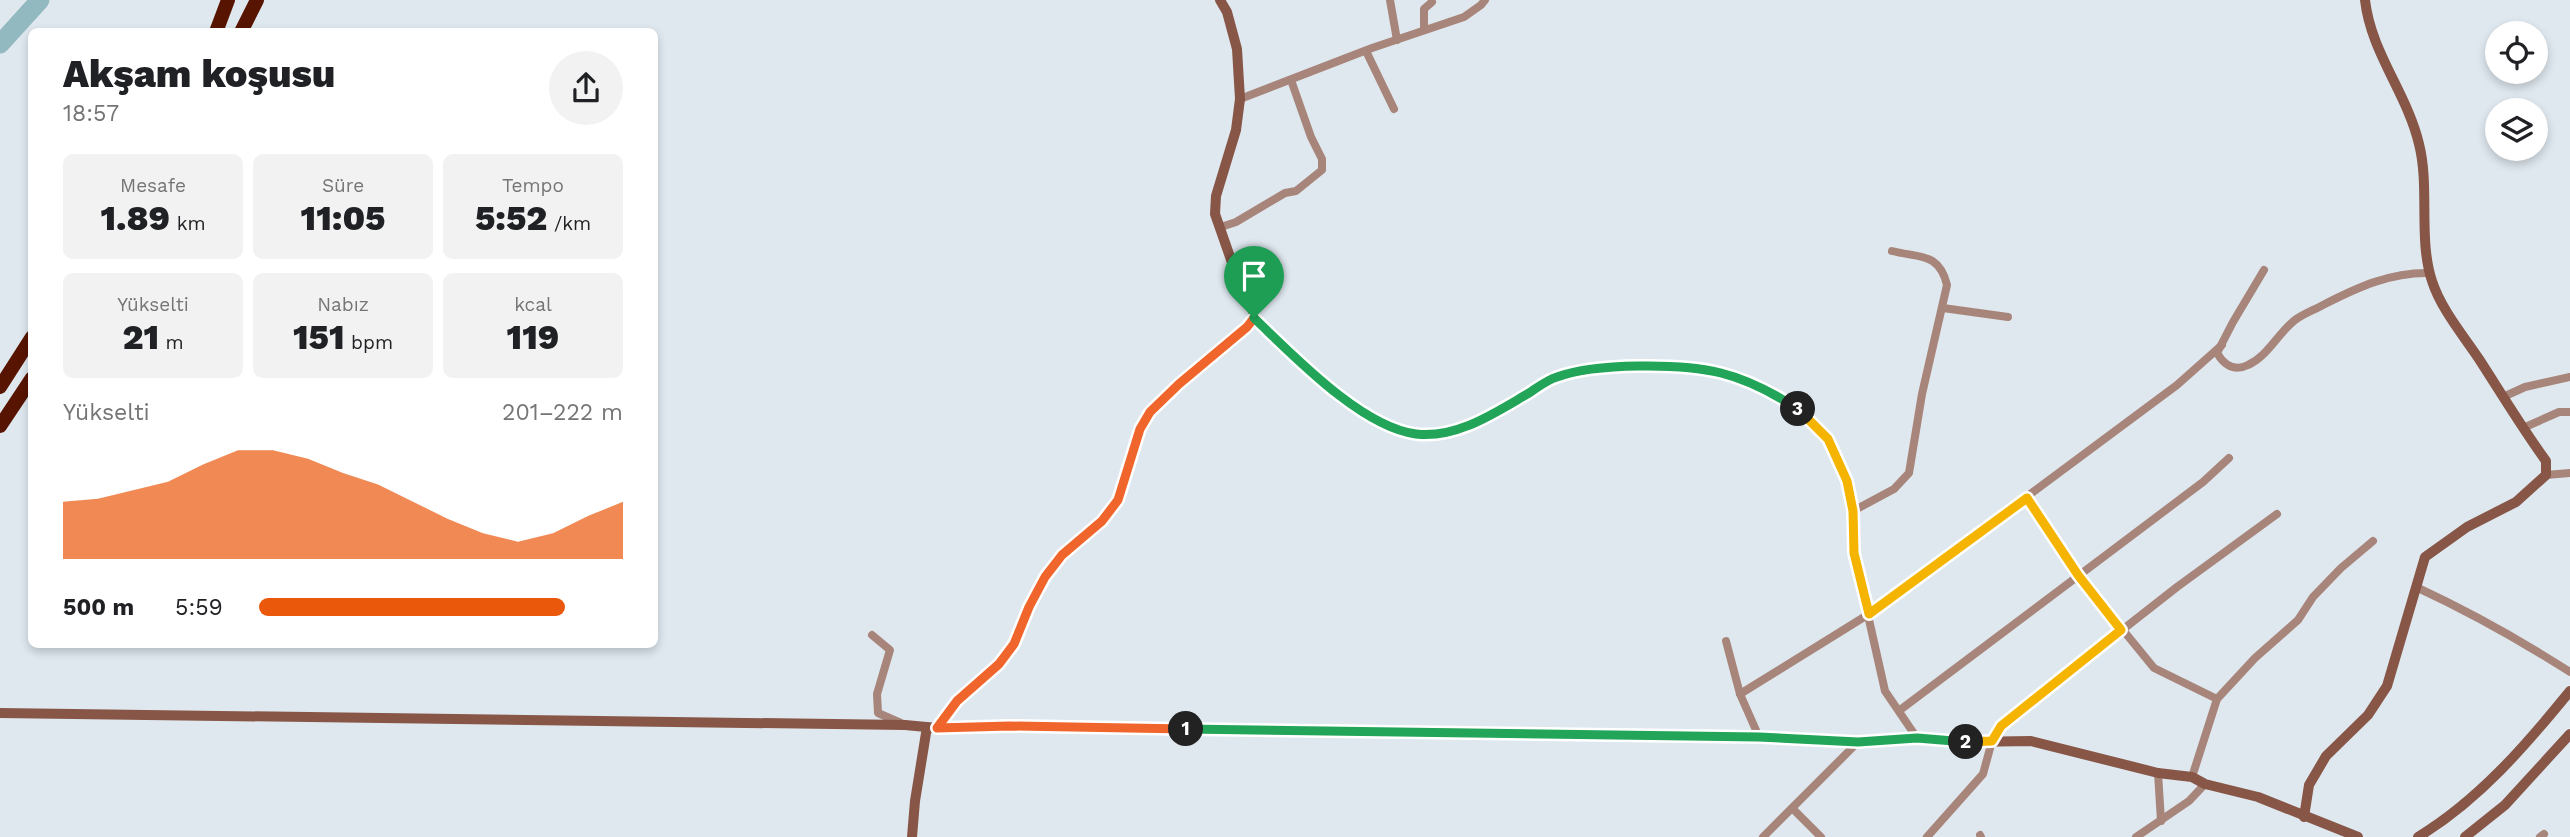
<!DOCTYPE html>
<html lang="tr">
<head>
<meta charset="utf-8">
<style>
  :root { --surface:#fff; --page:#f2f2f2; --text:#202124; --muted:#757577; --accent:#ea580c }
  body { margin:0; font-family:"Work Sans",sans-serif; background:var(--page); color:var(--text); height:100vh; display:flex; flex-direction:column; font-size:26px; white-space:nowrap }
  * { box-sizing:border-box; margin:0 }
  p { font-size:23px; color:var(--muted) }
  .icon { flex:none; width:38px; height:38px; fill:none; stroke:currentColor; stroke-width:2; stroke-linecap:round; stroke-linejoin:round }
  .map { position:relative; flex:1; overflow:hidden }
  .panel { position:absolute; left:28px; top:28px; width:630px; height:620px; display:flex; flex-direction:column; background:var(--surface); border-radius:10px; box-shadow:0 4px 10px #0003 }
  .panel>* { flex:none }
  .fabs { position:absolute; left:2485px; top:21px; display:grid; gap:14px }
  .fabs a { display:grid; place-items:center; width:63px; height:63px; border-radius:50%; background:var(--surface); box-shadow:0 4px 10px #0003; font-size:35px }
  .pin { position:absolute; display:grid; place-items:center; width:60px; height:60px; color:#fff; margin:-72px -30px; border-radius:50% 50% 50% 0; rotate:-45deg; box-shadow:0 0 7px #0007 }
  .pin .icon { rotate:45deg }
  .km { position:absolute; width:35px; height:35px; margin:-18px; border-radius:50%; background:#222; color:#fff; font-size:19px; line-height:35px; text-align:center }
  .round { display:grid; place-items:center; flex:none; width:74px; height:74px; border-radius:37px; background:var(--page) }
  .headline { display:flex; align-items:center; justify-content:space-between; height:119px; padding:0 35px }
  h1 { font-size:38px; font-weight:800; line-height:52px }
  .figures { display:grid; grid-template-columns:repeat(3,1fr); gap:10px; height:119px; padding:7px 35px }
  .figures div { display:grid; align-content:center; border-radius:10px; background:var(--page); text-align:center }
  .figures b { font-size:35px; font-weight:800 }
  .figures small { font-size:19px; font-weight:400 }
  .figures p { font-size:19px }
  .chart { height:196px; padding:14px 35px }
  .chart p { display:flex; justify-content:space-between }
  .chart svg { width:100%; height:126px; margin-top:7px; fill:var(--accent); opacity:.7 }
  ul { padding:0 35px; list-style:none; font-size:23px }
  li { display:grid; grid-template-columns:112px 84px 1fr; align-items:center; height:52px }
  li i { height:18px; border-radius:9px; background:var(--accent) }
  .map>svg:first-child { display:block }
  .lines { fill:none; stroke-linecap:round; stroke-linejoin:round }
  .river { stroke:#92b9c0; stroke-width:19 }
  .street { stroke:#a8857a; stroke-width:8 }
  .secondary { stroke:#875647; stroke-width:10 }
  .highway { stroke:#571400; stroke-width:14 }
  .split-1-casing { stroke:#fff; stroke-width:14 }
  .split-2-casing { stroke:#fff; stroke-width:14 }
  .split-3-casing { stroke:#fff; stroke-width:14 }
  .split-4-casing { stroke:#fff; stroke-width:14 }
  .split-1 { stroke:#f0652b; stroke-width:9 }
  .split-2 { stroke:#22a559; stroke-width:9 }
  .split-3 { stroke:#f5b400; stroke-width:9 }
  .split-4 { stroke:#22a559; stroke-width:9 }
</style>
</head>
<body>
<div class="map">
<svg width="2570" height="837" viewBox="0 0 2570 837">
  <rect width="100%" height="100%" fill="#dfe8ef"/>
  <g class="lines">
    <path class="river" d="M0,44l40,-44"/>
    <g class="street">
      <path d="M1390,0l7,40"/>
      <path d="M1424,29v-20l8,-7"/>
      <path d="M1366,51l28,58"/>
      <path d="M1240,99l132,-51 92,-31 17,-12 4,-5"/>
      <path d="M1221,227l15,-5 49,-29 11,-2 26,-21v-11l-11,-22 -20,-57"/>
      <path d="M2264,270l-31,52 -16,31c7,12 17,19 31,12 20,-9 30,-32 47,-45 8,-6 19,-10 28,-15 35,-18 68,-33 107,-32"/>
      <path d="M1943,308l65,9"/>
      <path d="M1253,318l91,82 32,19 38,15 25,1 33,-11 84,-47 40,-8 69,-2 56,6 52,19 30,20 25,27 19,42 6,30 1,42 31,138 32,47"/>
      <path d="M2503,397l22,-10 45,-10"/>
      <path d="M2523,428l36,-16h11"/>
      <path d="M2546,475l24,-2"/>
      <path d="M2027,498l51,77 76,93 63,31"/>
      <path d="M1853,511l41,-22 15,-16 13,-79 25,-109c-8,-33 -28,-27 -55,-34"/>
      <path d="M2416,587c54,25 104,53 154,85"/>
      <path d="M872,635l18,15 -13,44 1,19 23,10"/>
      <path d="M1726,641l14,53 19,43"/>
      <path d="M1740,694l129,-80 308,-229 45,-40"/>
      <path d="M1900,710l303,-228 26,-24"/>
      <path d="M2158,773l3,48"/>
      <path d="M2192,777l25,-78 38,-41 43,-38 15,-23 28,-29 32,-27"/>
      <path d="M1792,808l29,29"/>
      <path d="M1980,835l1,2"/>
      <path d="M1763,837l95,-95"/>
      <path d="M1927,837l56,-63 9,-33 9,-16 176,-138 100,-73"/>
      <path d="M2136,837l53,-36 16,-17"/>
      <path d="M2540,837l4,-3"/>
    </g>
    <g class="secondary">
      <path d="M0,713l905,12 32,3 73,-2 749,11 99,5 59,-4 50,4 64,-1 127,32 34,4 13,7 53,13 100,40"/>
      <path d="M937,728l20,-27 42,-37 15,-20 15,-38 16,-29 17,-22 40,-34 16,-21 22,-71 10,-17 29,-27 68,-58 6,-9v-11l-17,-33 -21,-60 1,-18 20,-66 4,-31 -3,-50 -10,-37 -7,-12"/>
      <path d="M2304,817l5,-32 17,-29 42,-41 19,-29 38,-129 42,-30 49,-25 30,-27v-14c-24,-33 -45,-68 -67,-102 -16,-24 -38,-50 -47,-78 -14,-42 -2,-94 -13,-137 -12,-51 -48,-91 -54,-144"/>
      <path d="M912,837l3,-36 12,-74"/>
      <path d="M2418,837c61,-37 108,-92 152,-146"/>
      <path d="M2465,837l40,-32 65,-71"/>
    </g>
    <g class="highway">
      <path d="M216,32l12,-32"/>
      <path d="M241,32l16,-32"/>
      <path d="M0,387l32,-50"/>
      <path d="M0,426l32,-48"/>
    </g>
  </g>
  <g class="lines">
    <defs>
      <path id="split-1" d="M1186,729l-176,-3 -73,2 20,-27 42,-37 15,-20 15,-37 16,-30 17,-22 40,-34 16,-21 22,-71 10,-17 29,-28 68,-57 7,-9"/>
      <path id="split-2" d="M1186,729l573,8 99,5 59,-4 49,4"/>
      <path id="split-3" d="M1798,409l30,30 19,42 6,30 1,42 15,61 158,-116 51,77 43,55 -120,96 -9,15 -26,1"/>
      <path id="split-4" d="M1254,318c39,37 107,109 162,116 41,5 80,-22 113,-41 9,-6 18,-13 28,-16 38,-14 125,-14 164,-4 28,7 54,21 77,36"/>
    </defs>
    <use href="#split-1" class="split-1-casing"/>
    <use href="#split-2" class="split-2-casing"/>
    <use href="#split-3" class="split-3-casing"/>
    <use href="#split-4" class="split-4-casing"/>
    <use href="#split-1" class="split-1"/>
    <use href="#split-2" class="split-2"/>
    <use href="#split-3" class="split-3"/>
    <use href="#split-4" class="split-4"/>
  </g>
</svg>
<div class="fabs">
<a><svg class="icon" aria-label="locate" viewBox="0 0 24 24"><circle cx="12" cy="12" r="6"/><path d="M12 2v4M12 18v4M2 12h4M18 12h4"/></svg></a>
<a><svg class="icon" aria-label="layers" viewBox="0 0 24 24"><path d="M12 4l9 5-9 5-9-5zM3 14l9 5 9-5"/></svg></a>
</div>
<div class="pin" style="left:1254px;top:318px;background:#1e9e55"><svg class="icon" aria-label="arrive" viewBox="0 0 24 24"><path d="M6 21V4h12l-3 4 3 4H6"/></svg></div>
<b class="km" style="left:1186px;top:729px">1</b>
<b class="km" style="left:1966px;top:742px">2</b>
<b class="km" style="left:1798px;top:409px">3</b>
<section class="panel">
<div class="headline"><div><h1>Akşam koşusu</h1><p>18:57</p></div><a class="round"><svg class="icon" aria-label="share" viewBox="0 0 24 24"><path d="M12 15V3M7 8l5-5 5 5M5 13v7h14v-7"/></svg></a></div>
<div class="figures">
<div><p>Mesafe</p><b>1.89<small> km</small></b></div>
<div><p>Süre</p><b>11:05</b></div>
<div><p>Tempo</p><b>5:52<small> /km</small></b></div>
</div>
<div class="figures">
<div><p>Yükselti</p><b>21<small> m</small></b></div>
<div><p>Nabız</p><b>151<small> bpm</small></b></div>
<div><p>kcal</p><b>119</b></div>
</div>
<div class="chart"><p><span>Yükselti</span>201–222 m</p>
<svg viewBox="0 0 160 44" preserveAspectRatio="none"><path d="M0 44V24L10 23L20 20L30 17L40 11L50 6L60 6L70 9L80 14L90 18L100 24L110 30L120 35L130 38L140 35L150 29L160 24V44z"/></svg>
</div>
<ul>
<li><b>500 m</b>5:59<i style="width:84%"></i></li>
</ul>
</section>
</div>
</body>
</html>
